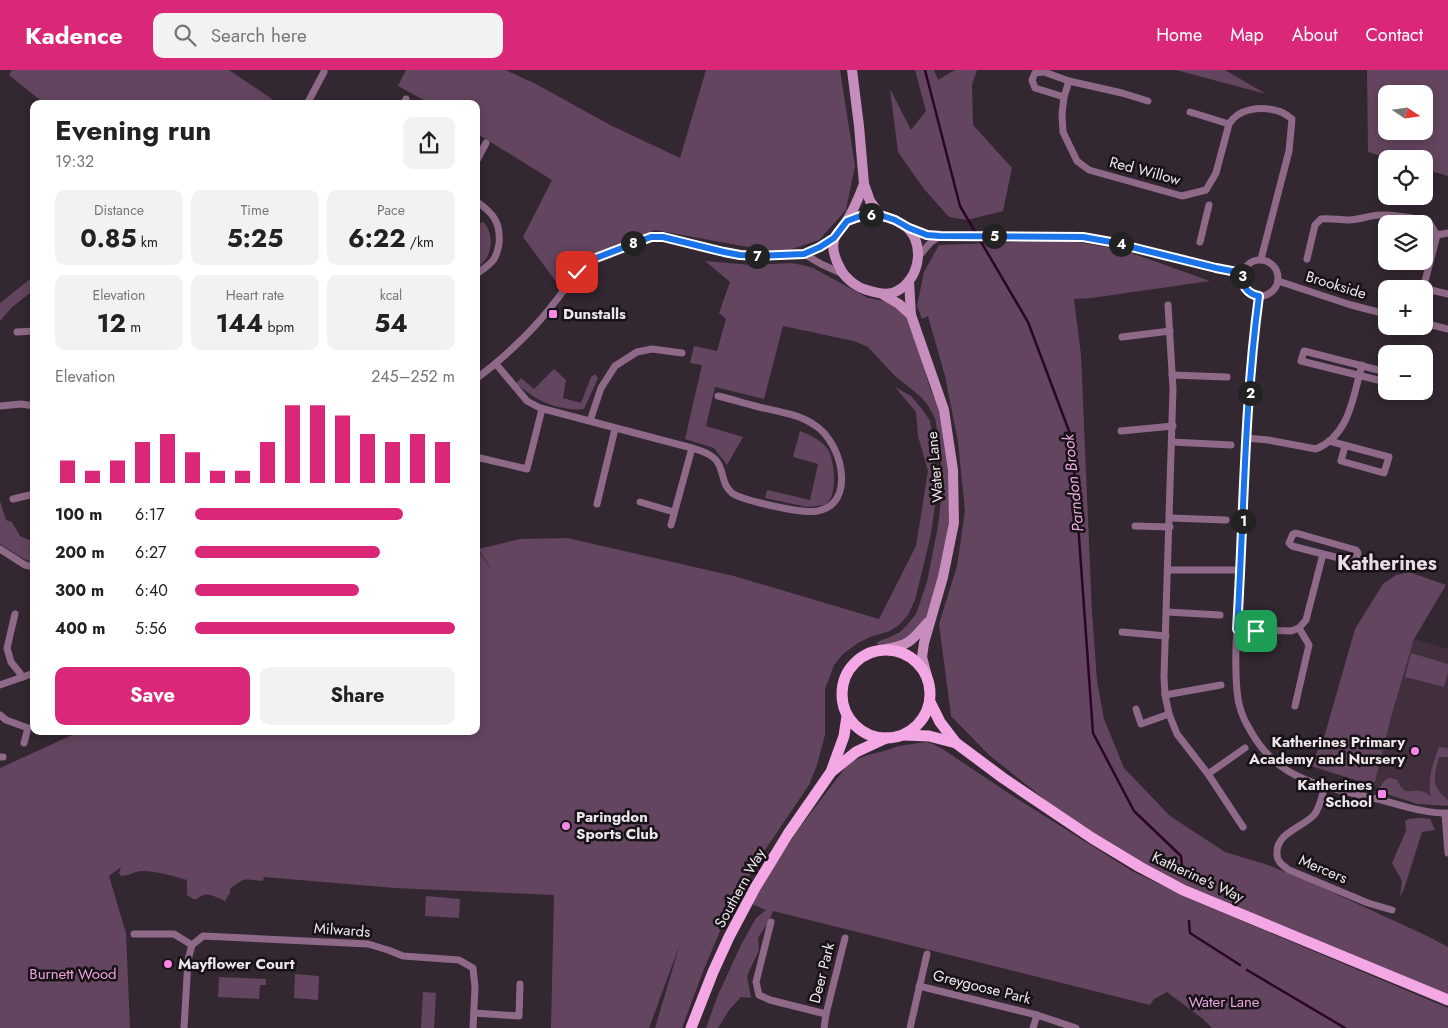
<!DOCTYPE html>
<html lang="en">
<head>
<meta charset="utf-8">
<style>
  :root { --surface:#fff; --page:#f2f2f2; --text:#222; --muted:#767676; --accent:#db2777 }
  body { margin:0; font-family:Jost,sans-serif; background:var(--page); color:var(--text); height:100vh; display:flex; flex-direction:column; font-size:19px; white-space:nowrap }
  * { box-sizing:border-box; margin:0 }
  p { font-size:16px; color:var(--muted) }
  .icon { flex:none; width:28px; height:28px; fill:none; stroke:currentColor; stroke-width:2; stroke-linecap:round; stroke-linejoin:round }
  .map { position:relative; flex:1; overflow:hidden }
  .side { position:absolute; left:30px; top:30px; width:450px; height:635px; display:flex; flex-direction:column; background:var(--surface); border-radius:10px; box-shadow:0 2px 12px #0003 }
  .side>* { flex:none }
  .needle { width:32px; rotate:103deg }
  .buttons { position:absolute; left:1378px; top:15px; display:grid; gap:10px }
  .buttons a { display:grid; place-items:center; width:55px; height:55px; border-radius:10px; background:var(--surface); box-shadow:0 2px 12px #0003; font-size:25px }
  .pin { position:absolute; display:grid; place-items:center; width:42px; height:42px; color:#fff; margin:-21px; border-radius:10px; box-shadow:0 2px 8px #0006 }
  .km { position:absolute; width:25px; height:25px; margin:-12px; border-radius:50%; background:#222; color:#fff; font-size:14px; line-height:25px; text-align:center }
  .round { display:grid; place-items:center; flex:none; width:52px; height:52px; border-radius:10px; background:var(--page) }
  .summary { display:flex; align-items:center; justify-content:space-between; height:85px; padding:0 25px }
  h1 { font-size:28px; font-weight:700; line-height:38px }
  .stats { display:grid; grid-template-columns:repeat(3,1fr); gap:8px; height:85px; padding:5px 25px }
  .stats div { display:grid; align-content:center; border-radius:10px; background:var(--page); text-align:center }
  .stats b { font-size:25px; font-weight:700 }
  .stats small { font-size:14px; font-weight:400 }
  .stats p { font-size:14px }
  .chart { height:140px; padding:10px 25px }
  .chart p { display:flex; justify-content:space-between }
  .chart svg { width:100%; height:90px; margin-top:5px; stroke:var(--accent); stroke-width:6 }
  .primary-button { display:flex; gap:10px; margin-top:auto; padding:10px 25px }
  .primary-button a { flex:1; height:58px; border-radius:10px; background:var(--accent); color:#fff; font-size:20px; font-weight:700; line-height:58px; text-align:center }
  .primary-button a+a { background:var(--page); color:var(--text) }
  ul { padding:0 25px; list-style:none; font-size:16px }
  li { display:grid; grid-template-columns:80px 60px 1fr; align-items:center; height:38px }
  li i { height:12px; border-radius:6px; background:var(--accent) }
  header { display:flex; align-items:center; gap:30px; box-sizing:border-box; height:70px; padding:0 25px; background:var(--accent); color:#fff }
  header strong { font-size:24px }
  nav { display:flex; gap:28px; margin-inline-start:auto; font-size:18px }
  .search { width:350px; height:45px; background:var(--page); display:flex; align-items:center; gap:12px; box-sizing:border-box; padding:0 18px; border-radius:10px; color:var(--muted); font-size:19px }
  .map>svg:first-child { display:block }
  .built { fill:#412f3e }
  .green { fill:#64455f; fill-rule:evenodd }
  .lines { fill:none; stroke-linecap:round; stroke-linejoin:round }
  .stream { stroke:#2b0426; stroke-width:2.5 }
  .minor { stroke:#8f6a88; stroke-width:7 }
  .secondary { stroke:#c78dbc; stroke-width:10 }
  .primary { stroke:#f3a7e5; stroke-width:11 }
  .route-casing { stroke:#fff; stroke-width:10 }
  .route { stroke:#1a73e8; stroke-width:6 }
  .poi-dot { fill:#f987e8; stroke:#171216; stroke-width:2 }
  .labels { text-anchor:middle; dominant-baseline:central; stroke-width:5; stroke-linejoin:round; paint-order:stroke }
  .street-label { font-size:15px; fill:#eee6ec; stroke:#171216 }
  .poi-label { font-size:15px; font-weight:bold; fill:#eee6ec; stroke:#171216; text-anchor:start }
  .park-label { font-size:15px; fill:#eaa4dd; stroke:#171216 }
  .water-label { font-size:16px; font-style:italic; fill:#eda7e0; stroke:#171216 }
  .district-label { font-size:20px; font-weight:bold; fill:#ebdae7; stroke:#171216 }
</style>
</head>
<body>
<header>
<strong>Kadence</strong>
<div class="search"><svg class="icon" aria-label="search" viewBox="0 0 24 24"><circle cx="10" cy="10" r="6"/><path d="M15 15l6 6"/></svg>Search here</div>
<nav><a>Home</a><a>Map</a><a>About</a><a>Contact</a></nav>
</header>
<div class="map">
<svg width="1448" height="958" viewBox="0 0 1448 958">
  <rect width="100%" height="100%" fill="#332731"/>
  <path class="built" d="M1414,569l34,10v152l-52,-4 -22,-11 17,-69z"/>
  <g class="green">
    <path d="M12,0h217l43,29 -4,5h-223l-36,-29z"/>
    <path d="M406,0h99l31,14 74,41 70,33 26,-88h134l15,96 -9,44 -27,30 -39,13 -125,-23 -68,28 -9,6 -18,23 -37,-50 29,-57 -76,-47v-29h-45l-33,-18z"/>
    <path d="M915,0h19l4,10 17,-10h22l-5,15 1,40 39,43 -9,43 -36,9 -18,-3 -25,-28 -26,-37 -8,-63 21,41 15,-19z"/>
    <path d="M1176,0h49l41,24z"/>
    <path d="M1367,0h81v106l-24,-7v-10h-34l-22,-7zM1386,24h38v37h-38z"/>
    <path d="M483,152c9,8 10,24 4,35 -2,4 -7,9 -11,12v-43z"/>
    <path d="M1066,170l57,10 87,31 -119,17 -17,1 7,56 11,257 5,69 7,38 20,49 46,48 55,36 43,13 55,23 102,47 23,12v49l-206,-82 -145,-73 -108,-86 -38,-39 -12,-92 18,-58 8,-55 -7,-69 -13,-66 -17,-60 -6,3 -5,-13 7,-34 15,-27z"/>
    <path d="M705,191l46,4 40,-2 11,2 11,3 55,30 16,3 15,8 9,11 17,46c1,17 10,31 15,47 4,13 6,28 8,41 7,46 0,99 -15,143 -4,11 -6,22 -14,31 -11,11 -26,16 -40,20l-2,-6 13,-5 10,-5 7,-7 9,-11 11,-32 11,-56 5,-44 -3,-34 -5,-30 -8,-14 -7,-8 -26,-21 -26,-28 -14,-6 -71,-15 -19,73 -49,-12 -9,39 37,11 -16,28 -13,-17 -29,-9 17,-74 -12,-2 4,-17 23,5 9,-32 -7,-6 11,-31z"/>
    <path d="M34,206v14l-22,17 -12,14v-18z"/>
    <path d="M554,299l12,11 -3,18 18,5 10,-26 4,-3 3,4 -14,31c-15,2 -34,-3 -48,-11 -7,-4 -13,-10 -20,-14l5,-6 13,11z"/>
    <path d="M895,317l16,9 11,13 8,12 4,23 2,54 -5,36 -16,66 -7,15 -9,10 -9,6 -20,6 -12,6 -15,11 -9,11 -9,24v46l-8,30 -8,20 -44,65 -19,31 -23,43 -21,50 -20,54h-27l25,-84 -31,84h-98l3,-133 -159,-7 -131,-11 -1,4c-20,-2 -18,-4 -33,8v4l-5,8c-11,-4 -18,-11 -28,-2h-4l-6,-4v-15c-12,-4 -34,-10 -47,-9 -6,1 -12,5 -19,5l-2,-3 2,-6 -12,9 17,57 4,95h-130v-260l81,-37h395v-183l20,28 -18,-27 42,-10 47,-1 167,38 145,43 37,-73 12,-75 -10,-35 -2,-24z"/>
    <path d="M800,361c10,4 19,8 27,17 7,9 9,37 5,47 -1,4 -4,7 -7,10l-18,2 -42,-9 2,-8 43,10 8,-36 -25,-7z"/>
    <path d="M0,431l6,19 6,2 8,14 14,6v21l-10,-4 -24,-15z"/>
    <path d="M1409,502l37,13 -32,54 -23,78 -17,69 -63,-20 14,-32 30,-105 28,-45 13,-9z"/>
    <path d="M1411,583l37,11v9l-4,14 -39,-10z"/>
    <path d="M926,672l7,2 11,6 69,46 119,75 56,27 260,110v20h-236l-9,-9 -36,-27 -13,7 -4,6 -377,-94 -4,10 -11,17 1,12 -12,26 4,22 -10,-1 -12,13 -11,18h-12l12,-33 22,-48 16,-29 10,-8 -14,-6 24,-41 24,-36 45,-59 10,-8 13,-5 16,-4 15,-5z"/>
    <path d="M1439,677l9,1v9h-9c-5,20 -9,28 9,43v6l-30,-2 -41,-13 9,-12 5,-1 6,2c9,19 14,7 27,12 3,1 5,3 7,5 -4,-18 2,-34 8,-50z"/>
    <path d="M1421,748l9,1 5,11 -13,2 -18,57 -4,8 2,-16 -10,-18 14,-32 -1,-10 3,-2z"/>
    <path d="M426,826l34,3 -1,19 -34,-2z"/>
    <path d="M295,904l24,2 -1,24 -24,-2z"/>
    <path d="M219,907l47,2v6h-6l-1,14 -41,-2z"/>
    <path d="M423,922l13,1 -2,35h-13z"/>
  </g>
  <g class="lines">
    <g class="stream">
      <path d="M925,0l35,136 68,116 44,117 21,294 41,78 47,45 1,10"/>
      <path d="M1189,851l1,12 50,32"/>
      <path d="M1247,900l98,58"/>
    </g>
    <g class="minor">
      <path d="M1064,27l-29,-9 -3,-8 3,-7 9,-1 25,9"/>
      <path d="M1148,31l-26,-8 -53,-12 -5,16 -2,17 1,18 14,29 12,9 93,26 24,-6 10,-17 13,-49c10,-16 32,-18 49,-13 5,1 10,5 14,8l-3,32 -28,108"/>
      <path d="M307,34l17,-32"/>
      <path d="M404,34l2,-5"/>
      <path d="M1190,42l39,12"/>
      <path d="M476,92l10,-19"/>
      <path d="M476,131c17,12 25,21 23,43 -1,5 -2,10 -5,15 -4,6 -12,11 -18,15"/>
      <path d="M909,158l18,7 13,1 143,1 28,5 105,26 26,5"/>
      <path d="M1200,172l9,-37"/>
      <path d="M804,184l17,10 22,10"/>
      <path d="M919,186l12,-14 9,-6"/>
      <path d="M1307,189l8,-34 6,-6c9,-1 18,1 28,1 11,0 21,-5 31,-5 16,-1 32,3 48,6l9,14"/>
      <circle cx="1260" cy="208" r="18"/>
      <path d="M1278,211l73,24 35,9"/>
      <path d="M1423,218l25,6"/>
      <path d="M1423,219l14,-54 11,-2"/>
      <path d="M1259,226c-11,86 -14,173 -18,260 -1,45 -8,90 -4,135 1,13 6,28 13,39 9,16 23,32 38,41 29,17 65,22 97,30 19,5 44,13 63,12"/>
      <path d="M1168,235l5,84 -9,288 1,18 4,19 8,20 31,40 35,53"/>
      <path d="M1424,253l24,6"/>
      <path d="M17,262l17,-1"/>
      <path d="M1122,267l48,-6"/>
      <path d="M496,294l31,37 13,7 152,40 -21,77"/>
      <path d="M1386,302l-82,-21 -3,10 85,21"/>
      <path d="M1172,305l55,2"/>
      <path d="M476,309c25,-19 46,-38 66,-61 7,-9 15,-18 22,-28 9,-12 16,-26 32,-33l55,-20h12l61,15 35,4 45,-2 30,-16"/>
      <path d="M0,336l21,-2 13,2"/>
      <path d="M590,351l11,-33 14,-22 22,-14 15,-3 30,4"/>
      <path d="M1121,361l52,-5"/>
      <path d="M1246,368l22,2 48,9c34,-14 37,-53 46,-84"/>
      <path d="M1329,371l60,16 -5,16 -43,-12 4,-15"/>
      <path d="M1172,372l59,3"/>
      <path d="M692,378c9,3 21,6 26,15 6,10 4,22 14,30 9,7 57,17 70,18 58,8 44,-68 11,-87 -17,-11 -39,-13 -58,-18 -12,-3 -24,-7 -37,-10"/>
      <path d="M476,387l51,12 15,-60"/>
      <path d="M13,429l21,-5"/>
      <path d="M640,432l34,10"/>
      <path d="M597,434l18,-75"/>
      <path d="M1170,448l56,2"/>
      <path d="M1135,456l35,1"/>
      <path d="M0,479l25,16 9,2"/>
      <path d="M1169,500h72"/>
      <path d="M1167,542l53,3"/>
      <path d="M15,544l-8,34 4,14 12,15"/>
      <path d="M1237,559l54,2 8,-3 7,-8 17,-66 29,7 3,-1 3,-7 -2,-3 -60,-17 -3,1 -4,9 3,3 31,8"/>
      <path d="M1122,562l44,4"/>
      <path d="M0,615l34,-12"/>
      <path d="M1165,625l56,-10"/>
      <path d="M1295,636l14,-61 -10,-17"/>
      <path d="M1136,639l5,15 28,-10"/>
      <path d="M0,645l6,5 22,8 -4,15"/>
      <path d="M0,687h3"/>
      <path d="M1208,704l37,-26"/>
      <path d="M1325,716c-3,9 -5,22 -11,29 -11,12 -37,18 -37,37 -1,9 5,13 12,18l79,33 24,7"/>
      <path d="M1445,744l3,39"/>
      <path d="M771,852l-15,60 3,13 11,5 56,14"/>
      <path d="M134,864h40l18,11"/>
      <path d="M919,916l118,29 39,13"/>
      <path d="M474,943l45,3 1,-32"/>
      <path d="M184,958l4,-68 4,-15 11,-9 165,8 20,6 15,6 56,4 14,8 2,19 -2,41"/>
      <path d="M824,958l2,-14 19,-76"/>
      <path d="M910,958l17,-74"/>
      <path d="M1033,958l4,-13"/>
    </g>
    <g class="secondary">
      <path d="M852,0l7,56 5,58 6,17 10,14"/>
      <path d="M847,151c21,-8 35,-9 55,3 24,14 20,54 -5,67 -9,5 -20,2 -30,-1 -9,-2 -21,-11 -26,-20 -5,-9 -11,-22 -6,-33 2,-5 8,-10 11,-15 8,-12 13,-25 18,-38"/>
      <path d="M909,211l2,34 33,95 9,60 1,53 -11,54 -19,66 -2,14 5,19"/>
      <path d="M882,224l17,10 12,11"/>
      <path d="M886,579c24,-4 26,-9 42,-27"/>
    </g>
    <g class="primary">
      <circle cx="886" cy="624" r="44"/>
      <path d="M930,632l10,20 16,21 47,35 89,60 48,29 43,23 265,110"/>
      <path d="M904,665l25,1 27,7"/>
      <path d="M831,702l25,-20 30,-14"/>
      <path d="M691,958l22,-56 16,-35 26,-49 33,-54 43,-62 13,-36 3,-20"/>
    </g>
  </g>
  <g class="lines">
    <defs>
      <path id="route" d="M577,202l11,-11 63,-24h12l61,15 16,3 19,1 45,-2 16,-7 14,-9 13,-17 16,-6h17l15,5 14,8 18,7 13,1 143,1 28,5 105,26 26,5c-1,12 5,21 17,23 -15,110 -15,222 -22,333l19,2"/>
    </defs>
    <use href="#route" class="route-casing"/>
    <use href="#route" class="route"/>
  </g>
  <g class="poi-dot">
    <rect x="548" y="239" width="10" height="10" rx="2.5"/>
    <circle cx="1415" cy="681" r="5"/>
    <rect x="1377" y="719" width="10" height="10" rx="2.5"/>
    <circle cx="566" cy="756" r="5"/>
    <circle cx="168" cy="894" r="5"/>
  </g>
  <g class="labels">
    <g class="street-label">
      <text transform="translate(1145 101) rotate(15)">Red Willow</text>
      <text transform="translate(1336 215) rotate(17)">Brookside</text>
      <text transform="translate(935 397) rotate(-95)">Water Lane</text>
      <text transform="translate(1323 799) rotate(23)">Mercers</text>
      <text transform="translate(1198 807) rotate(25)">Katherine's Way</text>
      <text transform="translate(740 818) rotate(-61)">Southern Way</text>
      <text transform="translate(342 860) rotate(4)">Milwards</text>
      <text transform="translate(822 903) rotate(-76)">Deer Park</text>
      <text transform="translate(982 917) rotate(14)">Greygoose Park</text>
    </g>
    <g class="poi-label">
      <text x="563" y="244">Dunstalls</text>
      <text x="1405" y="672" text-anchor="end">Katherines Primary<tspan x="1405" dy="17">Academy and Nursery</tspan></text>
      <text x="1372" y="715" text-anchor="end">Katherines<tspan x="1372" dy="17">School</tspan></text>
      <text x="576" y="747">Paringdon<tspan x="576" dy="17">Sports Club</tspan></text>
      <text x="178" y="894">Mayflower Court</text>
    </g>
    <g class="park-label">
      <text x="73" y="904">Burnett Wood</text>
      <text x="1224" y="932">Water Lane</text>
    </g>
    <g class="water-label">
      <text transform="translate(1073 413) rotate(-96)">Parndon Brook</text>
    </g>
    <g class="district-label">
      <text x="1387" y="493">Katherines</text>
    </g>
  </g>
</svg>
<div class="buttons">
<a><svg class="needle" viewBox="-14 -14 28 28"><path d="M0-13l5 13h-10z" fill="#e53935"/><path d="M0 13l5-13h-10z" fill="#767676"/></svg></a>
<a><svg class="icon" aria-label="locate" viewBox="0 0 24 24"><circle cx="12" cy="12" r="6"/><path d="M12 2v4M12 18v4M2 12h4M18 12h4"/></svg></a>
<a><svg class="icon" aria-label="layers" viewBox="0 0 24 24"><path d="M12 4l9 5-9 5-9-5zM3 14l9 5 9-5"/></svg></a>
<a>+</a>
<a>−</a>
</div>
<div class="pin" style="left:1256px;top:561px;background:#1e9e55"><svg class="icon" aria-label="arrive" viewBox="0 0 24 24"><path d="M6 21V4h12l-3 4 3 4H6"/></svg></div>
<div class="pin" style="left:577px;top:202px;background:#d93025"><svg class="icon" aria-label="check" viewBox="0 0 24 24"><path d="M5 12l5 5 9-10"/></svg></div>
<b class="km" style="left:1243px;top:451px">1</b>
<b class="km" style="left:1250px;top:323px">2</b>
<b class="km" style="left:1242px;top:206px">3</b>
<b class="km" style="left:1121px;top:174px">4</b>
<b class="km" style="left:994px;top:166px">5</b>
<b class="km" style="left:871px;top:145px">6</b>
<b class="km" style="left:757px;top:186px">7</b>
<b class="km" style="left:633px;top:173px">8</b>
<section class="side">
<div class="summary"><div><h1>Evening run</h1><p>19:32</p></div><a class="round"><svg class="icon" aria-label="share" viewBox="0 0 24 24"><path d="M12 15V3M7 8l5-5 5 5M5 13v7h14v-7"/></svg></a></div>
<div class="stats">
<div><p>Distance</p><b>0.85<small> km</small></b></div>
<div><p>Time</p><b>5:25</b></div>
<div><p>Pace</p><b>6:22<small> /km</small></b></div>
</div>
<div class="stats">
<div><p>Elevation</p><b>12<small> m</small></b></div>
<div><p>Heart rate</p><b>144<small> bpm</small></b></div>
<div><p>kcal</p><b>54</b></div>
</div>
<div class="chart"><p><span>Elevation</span>245–252 m</p>
<svg viewBox="0 0 160 44" preserveAspectRatio="none"><path d="M5 44V33M15 44V38M25 44V33M35 44V24M45 44V20M55 44V29M65 44V38M75 44V38M85 44V24M95 44V6M105 44V6M115 44V11M125 44V20M135 44V24M145 44V20M155 44V24"/></svg>
</div>
<ul>
<li><b>100 m</b>6:17<i style="width:80%"></i></li>
<li><b>200 m</b>6:27<i style="width:71%"></i></li>
<li><b>300 m</b>6:40<i style="width:63%"></i></li>
<li><b>400 m</b>5:56<i style="width:100%"></i></li>
</ul>
<div class="primary-button"><a>Save</a><a>Share</a></div>
</section>
</div>
</body>
</html>
